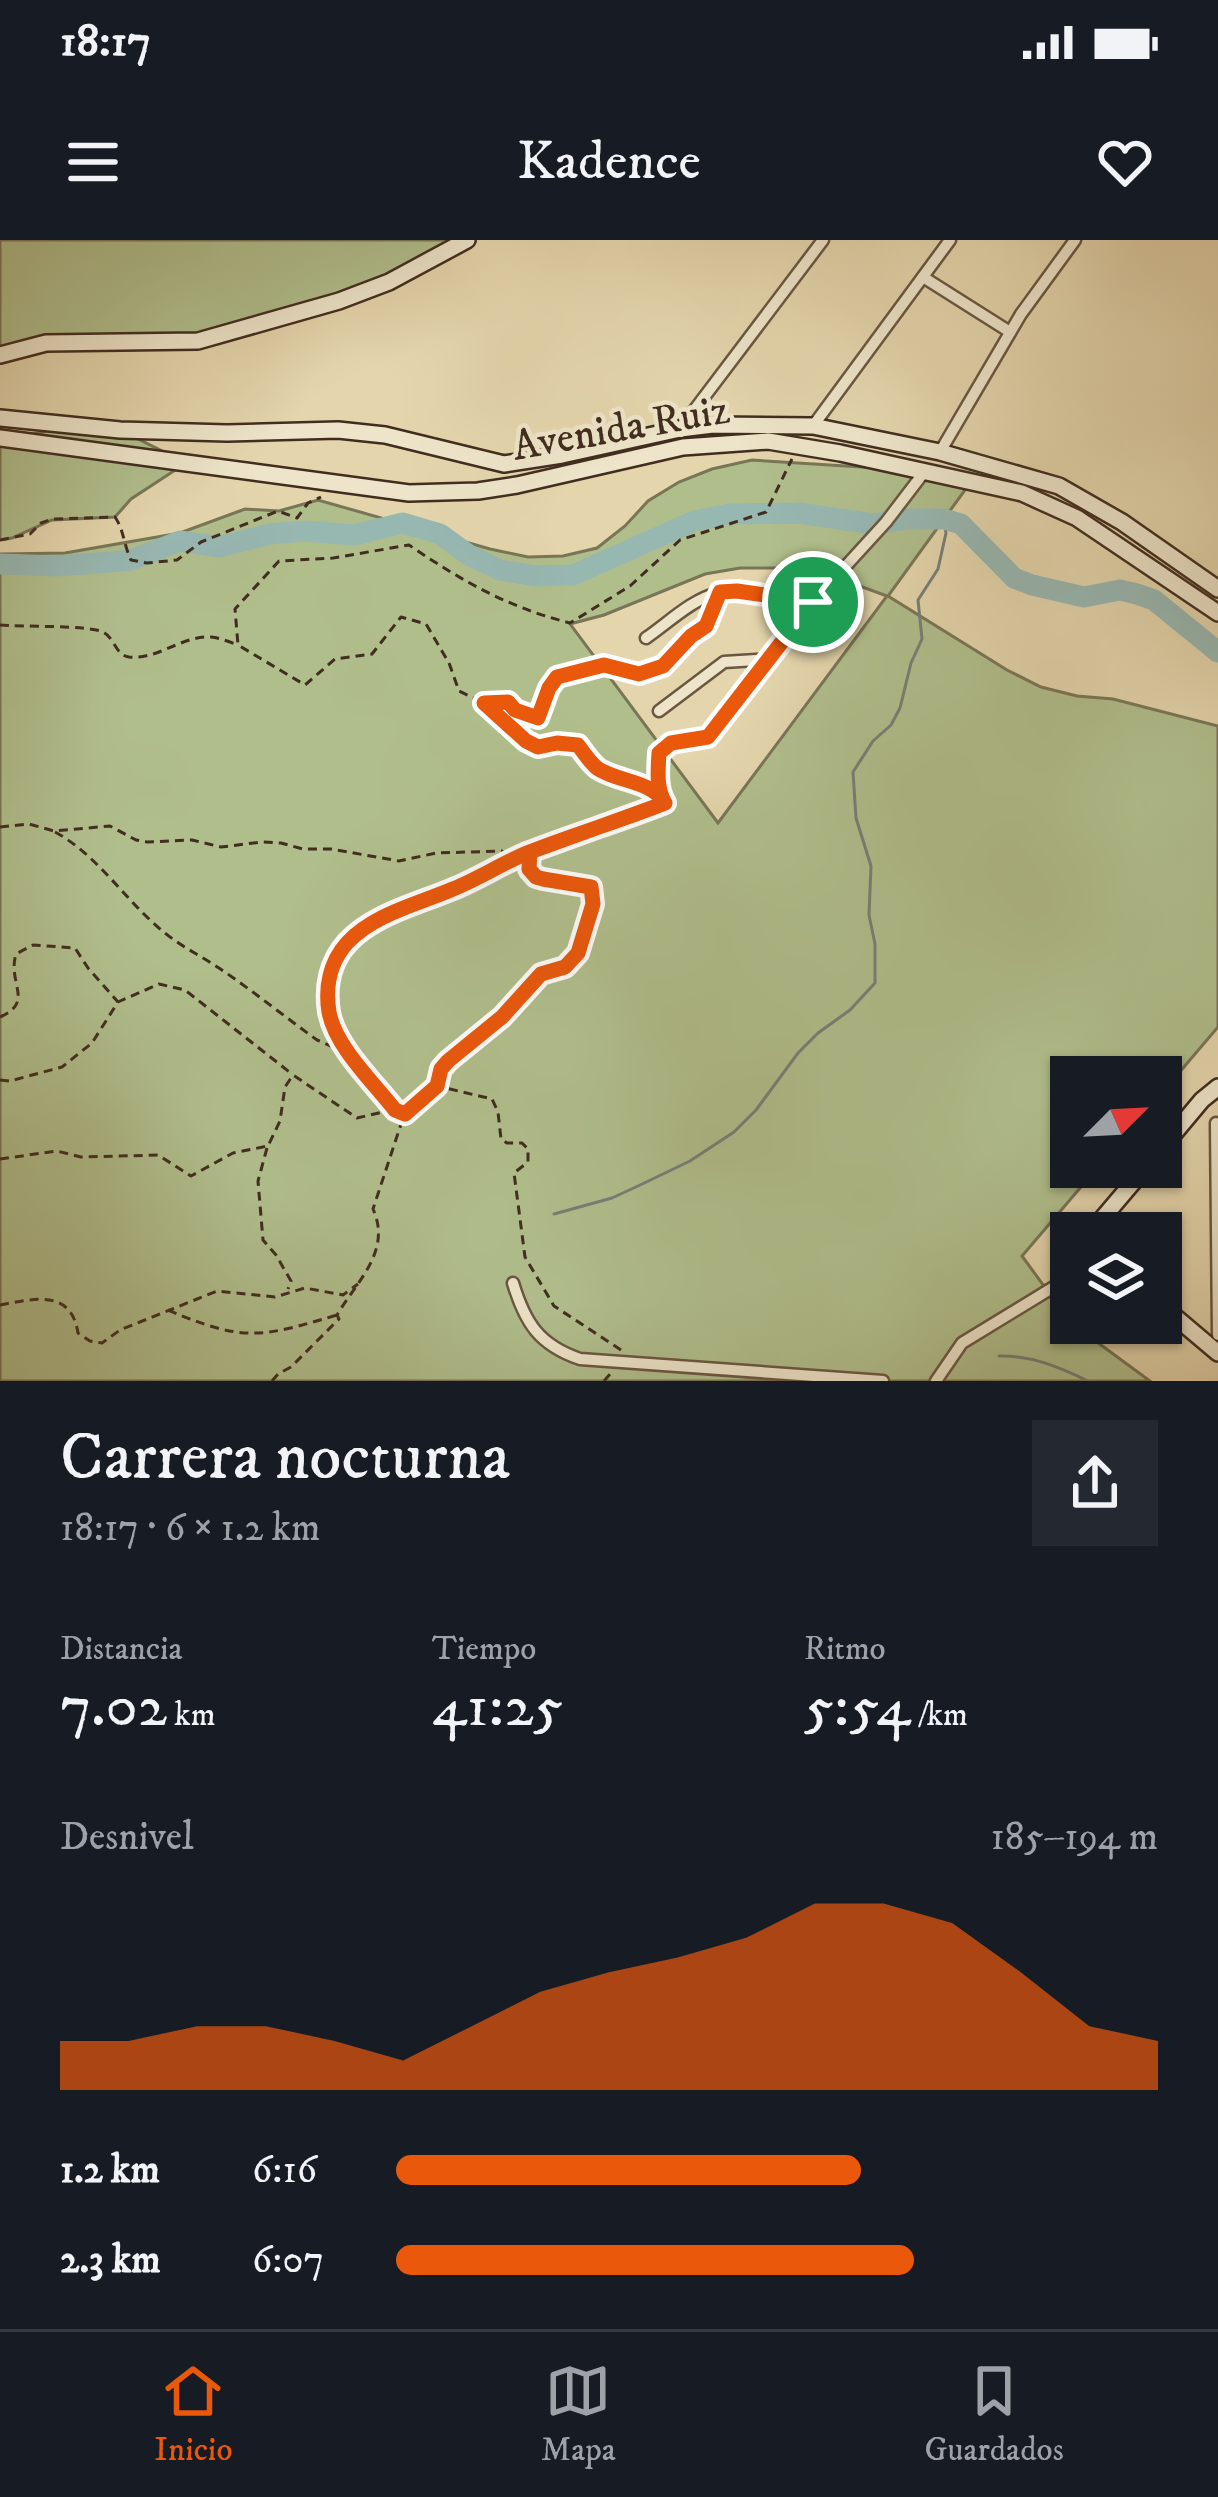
<!DOCTYPE html>
<html lang="es">
<head>
<meta charset="utf-8">
<style>
  :root { --surface:#171b24; --page:#242831; --text:#f1f3f6; --muted:#9ea1a6; --line:#363941; --accent:#ea580c }
  body { margin:0; font-family:"IM FELL DW Pica",serif; background:var(--page); color:var(--text); height:100vh; display:flex; flex-direction:column; font-size:45px; white-space:nowrap }
  * { box-sizing:border-box; margin:0 }
  p { font-size:39px; color:var(--muted) }
  .icon { flex:none; width:66px; height:66px; fill:none; stroke:currentColor; stroke-width:2; stroke-linecap:round; stroke-linejoin:round }
  .map { position:relative; height:1141px; overflow:hidden }
  .panel { display:flex; flex-direction:column; background:var(--surface); flex:1 }
  .panel>* { flex:none }
  .needle { width:78px; rotate:66deg }
  .tools { position:absolute; left:1050px; top:816px; display:grid; gap:24px }
  .tools a { display:grid; place-items:center; width:132px; height:132px; border-radius:0px; background:var(--surface); box-shadow:0 3px 9px #0004; font-size:60px }
  .pin { position:absolute; display:grid; place-items:center; width:102px; height:102px; color:#fff; margin:-51px; border:6px solid #fff; border-radius:50%; box-shadow:0 3px 12px #0007 }
  .round { display:grid; place-items:center; flex:none; width:126px; height:126px; border-radius:0px; background:var(--page) }
  .head { display:flex; align-items:center; justify-content:space-between; height:204px; padding:0 60px }
  h1 { font-size:66px; font-weight:600; line-height:90px }
  .stats { display:grid; grid-template-columns:repeat(3,1fr); gap:18px; height:204px; padding:12px 60px }
  .stats div { display:grid; align-content:center }
  .stats b { font-size:60px; font-weight:600 }
  .stats small { font-size:33px; font-weight:400 }
  .stats p { font-size:33px }
  .chart { height:336px; padding:24px 60px }
  .chart p { display:flex; justify-content:space-between }
  .chart svg { width:100%; height:216px; margin-top:12px; fill:var(--accent); opacity:.7 }
  ul { padding:0 60px; list-style:none; font-size:39px }
  li { display:grid; grid-template-columns:192px 144px 1fr; align-items:center; height:90px }
  li i { height:30px; border-radius:15px; background:var(--accent) }
  .status { display:flex; justify-content:space-between; align-items:center; height:84px; padding:0 60px; background:var(--surface); direction:ltr }
  .status svg { height:33px; fill:currentColor }
  header { display:flex; justify-content:space-between; align-items:center; height:156px; padding:0 60px; background:var(--surface); font-size:54px; font-weight:600 }
  .dock { display:flex; justify-content:space-around; align-items:center; height:168px; border-top:3px solid var(--line); background:var(--surface); font-size:33px; color:var(--muted) }
  .dock a { display:grid; justify-items:center; gap:6px }
  .dock .on { color:var(--accent) }
  .map>svg:first-child { display:block }
  .green { fill:#b0be8c; stroke:#787656; stroke-width:3; fill-rule:evenodd }
  .lines { fill:none; stroke-linecap:round; stroke-linejoin:round }
  .stream { stroke:#758077; stroke-width:3 }
  .river { stroke:#97b7b1; stroke-width:21 }
  .street-casing { stroke:#6a5742; stroke-width:15 }
  .secondary-casing { stroke:#412d1f; stroke-width:20 }
  .path { stroke:#412d1f; stroke-width:3; stroke-dasharray:9 6; stroke-linecap:butt }
  .street { stroke:#ede4c9; stroke-width:10 }
  .secondary { stroke:#ede4c9; stroke-width:15 }
  .route-casing { stroke:#fff; stroke-width:24 }
  .route { stroke:#ea580c; stroke-width:15 }
  .labels { text-anchor:middle; dominant-baseline:central; stroke-width:9; stroke-linejoin:round; paint-order:stroke }
  .street-label { font-size:42px; fill:#412d1f; stroke:#ede4c9 }
</style>
</head>
<body>
<div class="status"><b>18:17</b><svg viewBox="0 0 49 12"><path d="M0 12V9h3v3zM5 12V6h3v6zM10 12V3h3v9zM15 12V0h3v12zM26 1h20v11H26zM47 4h2v5h-2z"/></svg></div>
<header><svg class="icon" aria-label="menu" viewBox="0 0 24 24"><path d="M4 6h16M4 12h16M4 18h16"/></svg>Kadence<svg class="icon" aria-label="heart" viewBox="0 0 24 24"><path d="M12 20l-8-8c-3-5 5-10 8-4 3-6 11-1 8 4z"/></svg></header>
<div class="map">
<svg width="1218" height="1141" viewBox="0 0 1218 1141">
  <rect width="100%" height="100%" fill="#e4d5ac"/>
  <filter id="stains"><feTurbulence type="fractalNoise" baseFrequency=".00167" numOctaves="4"/><feColorMatrix values="0 0 0 0 .2 0 0 0 0 .09 0 0 0 0 .02 0 0 0 .5 -.17"/></filter>
  <radialGradient id="worn" r=".72"><stop offset=".6" stop-color="#630" stop-opacity="0"/><stop offset="1" stop-color="#630" stop-opacity=".3"/></radialGradient>
  <g class="green">
    <path d="M0,0h464l-73,40 -179,56 -168,10 -44,16z"/>
    <path d="M61,188l63,4 62,31 -55,36 -16,18 -63,3 -40,18 -12,2v-99z"/>
    <path d="M752,220l173,11 48,8 -85,117 119,74 34,17 36,9 36,3 105,27v301l-57,67v-17h-90v90h27l-76,89 49,67 79,58h-1150v-827l65,-1 115,-20 65,-24 34,2 39,-11 172,49 38,8 35,-1 34,-8 28,-22 23,-25 31,-19 33,-13zM740,328h71l76,28 -169,227 -148,-199 34,-9 101,-41z"/>
  </g>
  <g class="lines">
    <g class="stream">
      <path d="M554,974l58,-16 26,-12 52,-25 44,-29 22,-22 42,-57 20,-20 32,-23 25,-27v-39l-6,-29 2,-49 -15,-48 -3,-46 20,-31 18,-16 9,-17 11,-45 11,-24 -4,-39 20,-31 8,-36 -2,-14"/>
      <path d="M999,1116c32,-1 60,11 89,25"/>
    </g>
    <path class="river" d="M0,324l56,2 55,-4 20,-2 49,-19 39,6 51,-13 35,-3 49,4 49,-12 37,11 29,21 31,15 36,6 37,-1 121,-54 36,-7 69,-1 74,11 34,-5h37l17,5 53,54 18,7 52,12 36,-7 17,4 17,6 64,52"/>
    <defs>
      <g id="street">
        <path d="M923,37l87,55"/>
        <path d="M813,186l137,-186"/>
        <path d="M681,192l-1,-3 143,-189"/>
        <path d="M940,212l81,-138 54,-74"/>
        <path d="M646,398c22,-15 46,-39 72,-45 26,-7 68,5 95,9"/>
        <path d="M659,471l65,-49 47,-3"/>
        <path d="M671,503l37,-6 105,-135 73,-80 39,-51"/>
        <path d="M1216,883l2,212"/>
        <path d="M513,1043c12,40 26,62 67,76l303,22"/>
        <path d="M936,1141l26,-38 95,-58 14,-23"/>
      </g>
      <g id="secondary">
        <path d="M0,115l46,-12 152,-2 141,-40 50,-19 78,-42"/>
        <path d="M0,178l120,12 107,3 111,-3 47,5 119,29 58,-9 118,-26 33,-4 100,1 127,26 119,34 63,36 96,67"/>
        <path d="M0,198l409,55 69,-2 39,-6 166,-38 85,-6 72,12 182,40 55,25 141,95"/>
        <path d="M1161,909l41,-49 16,-13"/>
        <path d="M1090,993l56,-66"/>
        <path d="M1161,1065l57,48"/>
      </g>
    </defs>
    <use href="#street" class="street-casing"/>
    <use href="#secondary" class="secondary-casing"/>
    <g class="path">
      <path d="M0,300l30,-6 11,-11 11,-4 63,-2c9,13 9,29 16,43l16,3 30,-3 24,-18 77,-31 19,7 11,-15 13,-6"/>
      <path d="M0,385c21,2 89,0 103,7 12,6 12,23 26,25 29,3 54,-22 82,-20 9,1 19,5 27,8"/>
      <path d="M486,463l22,-1 8,7 22,9 11,-30 8,-11 47,-12 35,9 24,-8 28,-30 15,-10 9,-22"/>
      <path d="M660,553l-1,-40 3,-3"/>
      <path d="M0,587l29,-3 25,7 56,-5 26,14 11,2 45,-2 29,7 41,-5 19,1 22,6h28l68,12 37,-8 66,-2 6,9"/>
      <path d="M55,592c44,24 71,70 110,101 17,14 36,23 54,35 34,23 66,49 98,72l14,6h11"/>
      <path d="M0,777c35,-15 7,-34 16,-63l17,-9 42,3 13,20 30,34"/>
      <path d="M0,840l10,1 52,-14 30,-24 26,-41 41,-18 26,6 107,84"/>
      <path d="M437,845c8,-34 40,-45 64,-67 14,-13 23,-33 39,-43 8,-6 19,-5 26,-10 16,-11 31,-62 25,-78l-19,-5 -29,-3 -14,-10 1,-15"/>
      <path d="M267,908l-9,33 5,59 13,15 15,26 -3,8"/>
      <path d="M0,919l57,-8 24,6 77,-2 33,21 42,-23 35,-7 12,-25 5,-34 8,-12 64,43 35,-8"/>
      <path d="M0,1065c33,-6 71,-17 78,28l12,8 12,2 18,-13 97,-39 58,6 30,-9 38,7 15,-11"/>
      <path d="M168,1070c75,32 92,28 169,5"/>
      <path d="M621,1110l-67,-44 -29,-49 -11,-84 14,-11v-13l-6,-6h-15l-6,-4 -3,-27 -6,-13 -55,-13 -32,28 -10,-4 -52,-64 -13,-28 -3,-23 4,-29 17,-24 24,-18 40,-20 54,-20 35,-19 165,-62c-15,-23 -49,-21 -69,-36 -7,-5 -14,-15 -20,-22l-20,-2 -19,4 -12,-6 -42,-38 -25,-12 -10,-28 -23,-39 -25,-7 -29,37 -37,5 -30,26 -67,-40 -3,-36 44,-48 54,-3 76,-13c53,36 98,62 161,78l60,-37 50,-46 86,-28 26,-53"/>
      <path d="M272,1141l6,-7 13,-7 48,-48 -2,-4c20,-34 55,-64 36,-106l31,-94"/>
      <path d="M604,1141l7,-8"/>
    </g>
    <use href="#street" class="street"/>
    <use href="#secondary" class="secondary"/>
  </g>
  <g class="lines">
    <defs>
      <path id="route" d="M813,362l-76,-11 -17,1 -14,34 -15,10 -28,30 -24,8 -35,-9 -47,12 -8,11 -11,30 -23,-8 -7,-8 -24,1 42,38 12,6 19,-4 21,2c5,7 12,17 19,23 20,14 54,12 68,35 -45,18 -93,32 -138,50 -26,11 -49,26 -74,36 -35,15 -79,25 -106,54 -17,19 -22,44 -18,69 6,34 44,70 66,98l10,4 32,-28 4,-17 7,-8 54,-44 39,-43 24,-7 13,-14 15,-49 -2,-17 -48,-8 -7,-2 -7,-8 1,-17 135,-49c-9,-15 -7,-32 -6,-50l12,-10 37,-6 105,-135"/>
    </defs>
    <use href="#route" class="route-casing"/>
    <use href="#route" class="route"/>
  </g>
  <g class="labels">
    <g class="street-label">
      <text transform="translate(621 189) rotate(-10)">Avenida Ruiz</text>
    </g>
  </g>
  <rect width="100%" height="100%" filter="url(#stains)"/>
  <rect width="100%" height="100%" fill="url(#worn)"/>
</svg>
<div class="tools">
<a><svg class="needle" viewBox="-14 -14 28 28"><path d="M0-13l5 13h-10z" fill="#e53935"/><path d="M0 13l5-13h-10z" fill="#9ea1a6"/></svg></a>
<a><svg class="icon" aria-label="layers" viewBox="0 0 24 24"><path d="M12 4l9 5-9 5-9-5zM3 14l9 5 9-5"/></svg></a>
</div>
<div class="pin" style="left:813px;top:362px;background:#1e9e55"><svg class="icon" aria-label="arrive" viewBox="0 0 24 24"><path d="M6 21V4h12l-3 4 3 4H6"/></svg></div>
</div>
<section class="panel">
<div class="head"><div><h1>Carrera nocturna</h1><p>18:17 · 6 × 1.2 km</p></div><a class="round"><svg class="icon" aria-label="share" viewBox="0 0 24 24"><path d="M12 15V3M7 8l5-5 5 5M5 13v7h14v-7"/></svg></a></div>
<div class="stats">
<div><p>Distancia</p><b>7.02<small> km</small></b></div>
<div><p>Tiempo</p><b>41:25</b></div>
<div><p>Ritmo</p><b>5:54<small> /km</small></b></div>
</div>
<div class="chart"><p><span>Desnivel</span>185–194 m</p>
<svg viewBox="0 0 160 44" preserveAspectRatio="none"><path d="M0 44V34L10 34L20 31L30 31L40 34L50 38L60 31L70 24L80 20L90 17L100 13L110 6L120 6L130 10L140 20L150 31L160 34V44z"/></svg>
</div>
<ul>
<li><b>1.2 km</b>6:16<i style="width:61%"></i></li>
<li><b>2.3 km</b>6:07<i style="width:68%"></i></li>
</ul>
</section>
<nav class="dock">
<a class="on"><svg class="icon" aria-label="home" viewBox="0 0 24 24"><path d="M3 11l9-7 9 7M6 9v11h12V9"/></svg>Inicio</a>
<a><svg class="icon" aria-label="map" viewBox="0 0 24 24"><path d="M3 6l6-2 6 2 6-2v14l-6 2-6-2-6 2zM9 4v14M15 6v14"/></svg>Mapa</a>
<a><svg class="icon" aria-label="saved" viewBox="0 0 24 24"><path d="M7 4h10v16l-5-4-5 4z"/></svg>Guardados</a>
</nav>
</body>
</html>
